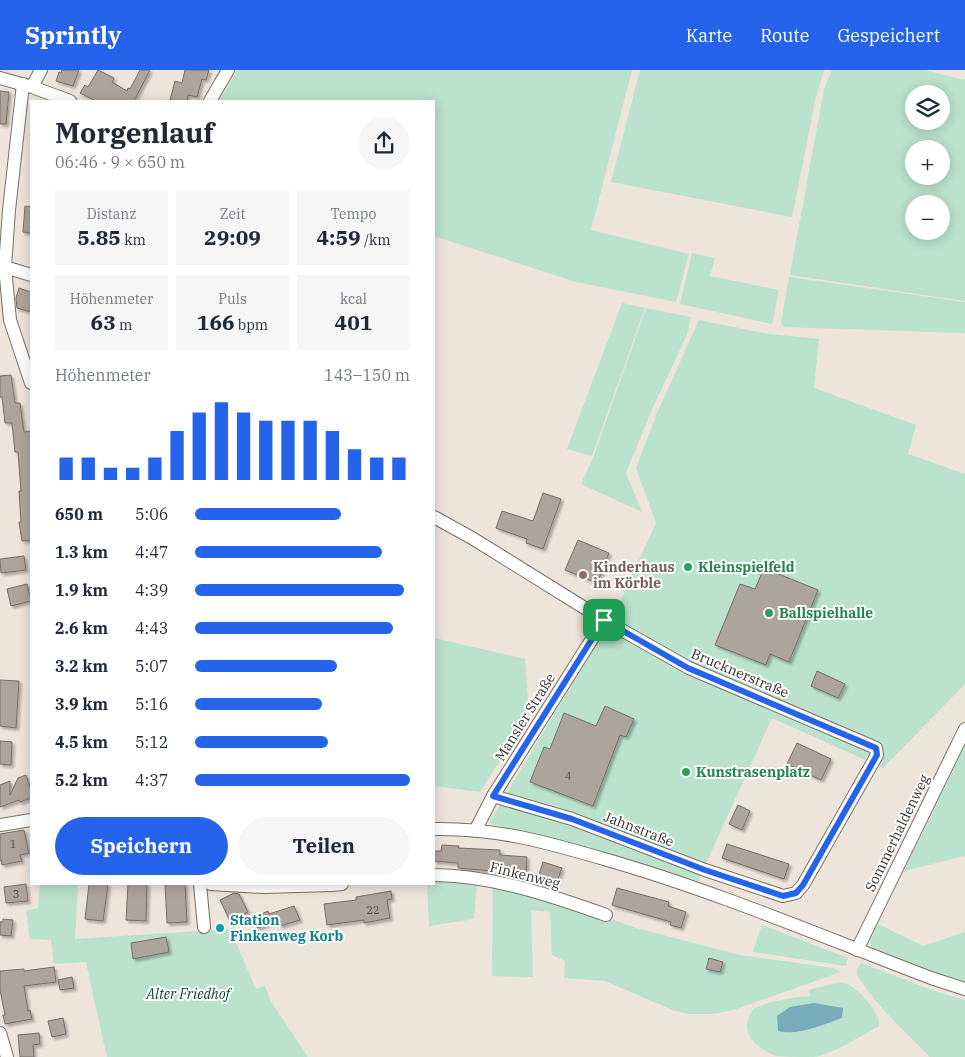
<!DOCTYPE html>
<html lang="de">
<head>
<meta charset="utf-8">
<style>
  :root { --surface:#fff; --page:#f6f6f7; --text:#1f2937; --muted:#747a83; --accent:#2563eb }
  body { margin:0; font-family:"IBM Plex Serif",serif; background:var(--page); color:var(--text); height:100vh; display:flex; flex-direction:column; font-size:19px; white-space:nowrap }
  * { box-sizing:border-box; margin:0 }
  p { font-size:16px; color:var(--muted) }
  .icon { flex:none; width:28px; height:28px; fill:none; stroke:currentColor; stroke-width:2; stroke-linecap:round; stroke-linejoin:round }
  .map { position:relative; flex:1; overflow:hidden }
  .side { position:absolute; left:30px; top:30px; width:405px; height:785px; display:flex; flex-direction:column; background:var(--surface); border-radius:0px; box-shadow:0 2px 12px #0003 }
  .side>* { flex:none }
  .buttons { position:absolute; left:905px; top:15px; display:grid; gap:10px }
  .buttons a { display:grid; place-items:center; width:45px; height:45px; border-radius:50%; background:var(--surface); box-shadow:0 2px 12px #0003; font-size:25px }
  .pin { position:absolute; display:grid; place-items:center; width:42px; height:42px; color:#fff; margin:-21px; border-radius:10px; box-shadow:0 2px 8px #0006 }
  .round { display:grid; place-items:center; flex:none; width:52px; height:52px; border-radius:26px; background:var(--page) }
  .overview { display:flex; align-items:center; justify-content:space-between; height:85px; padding:0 25px }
  h1 { font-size:28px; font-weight:800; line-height:38px }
  .figures { display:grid; grid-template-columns:repeat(3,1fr); gap:8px; height:85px; padding:5px 25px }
  .figures div { display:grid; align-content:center; border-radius:0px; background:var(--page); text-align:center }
  .figures b { font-size:21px; font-weight:800 }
  .figures small { font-size:14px; font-weight:400 }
  .figures p { font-size:14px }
  .chart { height:140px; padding:10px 25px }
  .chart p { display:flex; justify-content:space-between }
  .chart svg { width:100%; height:90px; margin-top:5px; stroke:var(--accent); stroke-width:6 }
  .action { display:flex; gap:10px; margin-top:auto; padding:10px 25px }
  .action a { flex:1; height:58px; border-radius:30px; background:var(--accent); color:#fff; font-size:20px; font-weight:800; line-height:58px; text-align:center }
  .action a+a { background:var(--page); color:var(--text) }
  ul { padding:0 25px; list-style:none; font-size:16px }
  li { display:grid; grid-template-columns:80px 60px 1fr; align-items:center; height:38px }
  li i { height:12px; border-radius:6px; background:var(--accent) }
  header { display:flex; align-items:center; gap:30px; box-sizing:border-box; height:70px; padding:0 25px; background:var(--accent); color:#fff }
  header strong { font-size:24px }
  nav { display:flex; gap:28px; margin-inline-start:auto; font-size:18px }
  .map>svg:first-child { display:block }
  .green { fill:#bae2cd; fill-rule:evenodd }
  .water { fill:#78acbb }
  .building { fill:#ada49b; stroke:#776f66; filter:url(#shadow) }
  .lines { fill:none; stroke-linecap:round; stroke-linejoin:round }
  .minor-casing { stroke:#787067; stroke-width:14 }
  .minor { stroke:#fff; stroke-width:12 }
  .route-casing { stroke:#fff; stroke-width:10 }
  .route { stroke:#2563eb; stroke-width:6 }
  .leisure-dot { fill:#2e9e5b; stroke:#fff; stroke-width:2 }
  .education-dot { fill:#8d6e63; stroke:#fff; stroke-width:2 }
  .culture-dot { fill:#0f9aa8; stroke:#fff; stroke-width:2 }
  .labels { text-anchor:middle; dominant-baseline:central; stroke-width:4; stroke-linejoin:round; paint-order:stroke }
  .number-label { font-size:11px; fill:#534e48 }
  .education-label { font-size:14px; font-weight:bold; fill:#785e54; stroke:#fff; text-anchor:start }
  .leisure-label { font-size:14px; font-weight:bold; fill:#27864d; stroke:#fff; text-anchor:start }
  .street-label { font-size:14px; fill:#35312d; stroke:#fff }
  .culture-label { font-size:14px; font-weight:bold; fill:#0d838f; stroke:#fff; text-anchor:start }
  .park-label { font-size:14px; font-style:italic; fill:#0a4730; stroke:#fff }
</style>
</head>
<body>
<header>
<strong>Sprintly</strong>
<nav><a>Karte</a><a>Route</a><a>Gespeichert</a></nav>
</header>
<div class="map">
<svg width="965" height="987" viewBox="0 0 965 987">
  <defs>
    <filter id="shadow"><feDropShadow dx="2.5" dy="2.5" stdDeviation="1" flood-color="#0004"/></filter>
  </defs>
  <rect width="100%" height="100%" fill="#ede4da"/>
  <g class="green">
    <path d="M238,0h394l-41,160 98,24 -13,48 -100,-20 -142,-46v-135h-215z"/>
    <path d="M640,0h184l-9,31 -23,116 -181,-35z"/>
    <path d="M832,0h92l41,10v221l-175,-26 34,-186zM914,24h27v27h-27zM914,79h27v27h-27zM914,134h27v27h-27z"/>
    <path d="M692,183l23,5 -5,18 69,14 -7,34 -92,-20z"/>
    <path d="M789,207l176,25v31l-181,-6 -3,-3z"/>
    <path d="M622,233l23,5 -53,148 -25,-7z"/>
    <path d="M646,238l45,9 -4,18 -34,72 -27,66 16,39 -61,-28 12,-26z"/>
    <path d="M699,250l70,14 50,5 -5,49 102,37 -8,29 57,20v210l-82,84 -111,-50 -74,163 -209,-58 124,-207 43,-93 -20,-55 21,-55z"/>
    <path d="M434,568l91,21 4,56 -49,77 -46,-6z"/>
    <path d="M965,676v110l-61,15z"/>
    <path d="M434,811l43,2 -3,36 -45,7 -2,-42h7z"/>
    <path d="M40,814l38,1 -3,54 155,-10 26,60 9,-3 6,16 37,55h-201l-21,-95 -32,2 -3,-24 -21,-1 -4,-28 12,-3z"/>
    <path d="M493,815l53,11 90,32 104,27 93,13 8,4 -108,38 -21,4h-23l-14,-3 -70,-30 -41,-3 1,-17 -13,-6 -2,-43 -19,-2 2,67 -41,-1z"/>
    <path d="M878,854l45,22 42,-14v52l-94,-35 -1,-8z"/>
    <path d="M762,855l86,33 -2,8 -93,-14z"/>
    <path d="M861,893l73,28 31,9v57h-35l-35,-35 -20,-22 -17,-23 -1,-6z"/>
    <path d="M841,912c3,1 8,2 11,5 10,6 29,27 27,39 -14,8 -49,29 -65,31 -11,0 -28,0 -38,-1 -12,-4 -31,-17 -29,-31 1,-6 3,-14 8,-17 14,-7 40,-11 56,-12l-3,-6z"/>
  </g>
  <path class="water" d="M814,933l29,5 -1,10c-20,7 -44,18 -64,13l-1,-15 13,-9z"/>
  <g class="building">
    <path d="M62,0h17l-6,16 -17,-5 3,-9 2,1z"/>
    <path d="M98,0l16,8 -2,4 15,9 1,-3 2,1 10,-19h10l-16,31h-38l-16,-8 5,-8 3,2z"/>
    <path d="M185,0h24l-3,10 -4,-1 -5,18 -9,-2 -1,6 -17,-1 5,-19 7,2z"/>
    <path d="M0,21l9,1 -3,32h-6z"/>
    <path d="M25,136l6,1v26l-8,-1z"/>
    <path d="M19,218l12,4v20l-14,-4 -1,-10z"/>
    <path d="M11,305l4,28h5l4,29 7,-1v109l-9,1 -3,-19h2l-2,-31h2l-3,-39h-3l-3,-29h-7l-3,-26h-2v-21z"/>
    <path d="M543,423l18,6 -18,50 -17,-6 1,-4 -31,-11 6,-17 31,10z"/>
    <path d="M578,470l31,13 -12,30 -32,-13z"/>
    <path d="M24,486l2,14 -25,3 -1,-14z"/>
    <path d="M764,498l54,22 -29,72 -19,-8 -4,11 -51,-20 25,-61 15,5z"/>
    <path d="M27,514l4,17 -20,5 -4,-17z"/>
    <path d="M817,601l28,13 -7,14 -27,-12z"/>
    <path d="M0,610l19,1 -3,47 -16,-2z"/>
    <path d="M605,636l29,13 -8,18 -6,-2 -27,71 -63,-24 14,-35 6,2 14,-36 32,13z"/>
    <path d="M0,671l12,1 -1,23 -11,-1z"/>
    <path d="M797,673l34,16 -10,21 -34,-16z"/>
    <path d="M26,705l5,15v8l-11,4 -1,-2 -19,7v-22l10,-4v14l8,-17z"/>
    <path d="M738,735l12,6 -8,19 -13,-6z"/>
    <path d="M24,760l5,23 -9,2 2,6 -20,4 -1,-5 -1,1v-27z"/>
    <path d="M727,774l62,20 -5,15 -62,-21z"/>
    <path d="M442,775l17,1 -1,2 42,2v5l27,2 -1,17 -68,-6v-5l-24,-2v-10h7z"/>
    <path d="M543,792l19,6 -6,16 -18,-6z"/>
    <path d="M26,814l2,17 -22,2 -2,-16z"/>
    <path d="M89,814h19l-5,37 -18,-2z"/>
    <path d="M128,814h19l-1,37 -20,-1z"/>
    <path d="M165,814h20l2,38 -20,1z"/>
    <path d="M617,818l52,14 -1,4 18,6 -5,16 -11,-3 1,-3 -59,-17z"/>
    <path d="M391,821l1,8 -5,1 3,18 -26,5v-3l-37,5 -3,-21 32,-4v-3z"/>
    <path d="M234,823l5,1 9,18 -18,9 -10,-21z"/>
    <path d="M294,836l6,14 -20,6 -2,-6 -21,8 -4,-10 15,-7 1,3z"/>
    <path d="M3,849l10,1 -2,16 -11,-1v-13h3z"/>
    <path d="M166,867l3,15 -36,7 -2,-16z"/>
    <path d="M709,888l14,4 -3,10 -14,-3z"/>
    <path d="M54,897l2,15 -32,4 4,25 2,-1 2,9 -27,5 -2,-9h2l-5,-25v-19l24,-2v2z"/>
    <path d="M72,907l2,11 -14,2 -2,-10z"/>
    <path d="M63,948l3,16 -14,3 -4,-16z"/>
    <path d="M39,963l1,11 -7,1 1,12h-14l-2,-22z"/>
  </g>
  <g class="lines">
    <defs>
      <g id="minor">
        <path d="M0,8l32,9 38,14"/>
        <path d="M23,14l-14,126 -4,57 5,53 21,63"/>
        <path d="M32,17l9,-17"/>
        <path d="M210,31l18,-31"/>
        <path d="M5,197l26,8"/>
        <path d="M434,447l38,21 132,82 85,48 187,80 1,7 -74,130 -7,8 -13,3 -78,-26 -133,-51 -79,-23"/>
        <path d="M0,755l31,-5"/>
        <path d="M434,759c62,-1 112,13 170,30 112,32 219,78 327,119l34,11"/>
        <path d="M475,761l18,-35 111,-176"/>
        <path d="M434,805c60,1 116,20 172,40"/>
        <path d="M200,814l4,43"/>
        <path d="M211,814l51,3 70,-2 10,-1"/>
        <path d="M857,880l108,-221"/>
        <path d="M0,963l7,24"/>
      </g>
    </defs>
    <use href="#minor" class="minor-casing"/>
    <use href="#minor" class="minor"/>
  </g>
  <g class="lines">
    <defs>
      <path id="route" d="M604,550l84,48 188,80 1,7 -74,130 -7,8 -13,3 -78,-26 -133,-51 -79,-23z"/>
    </defs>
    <use href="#route" class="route-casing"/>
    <use href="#route" class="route"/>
  </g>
  <g class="leisure-dot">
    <circle cx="688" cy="497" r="5"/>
    <circle cx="769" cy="543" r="5"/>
    <circle cx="686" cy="702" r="5"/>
  </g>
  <circle class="education-dot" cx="583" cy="505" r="5"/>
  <circle class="culture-dot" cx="220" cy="858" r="5"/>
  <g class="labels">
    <g class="number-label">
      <text x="568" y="706">4</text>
      <text x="13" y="774">1</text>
      <text x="16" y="824">3</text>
      <text x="373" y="840">22</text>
    </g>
    <g class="education-label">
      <text x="593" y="497">Kinderhaus<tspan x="593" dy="16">im Körble</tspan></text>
    </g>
    <g class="leisure-label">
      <text x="698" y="497">Kleinspielfeld</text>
      <text x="779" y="543">Ballspielhalle</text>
      <text x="696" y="702">Kunstrasenplatz</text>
    </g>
    <g class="street-label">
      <text transform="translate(740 603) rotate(23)">Brucknerstraße</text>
      <text transform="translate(525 647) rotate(-58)">Mansler Straße</text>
      <text transform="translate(639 759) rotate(21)">Jahnstraße</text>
      <text transform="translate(897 763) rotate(-64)">Sommerhaldenweg</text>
      <text transform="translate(525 805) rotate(14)">Finkenweg</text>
    </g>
    <g class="culture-label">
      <text x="230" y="850">Station<tspan x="230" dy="16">Finkenweg Korb</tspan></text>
    </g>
    <g class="park-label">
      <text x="188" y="924">Alter Friedhof</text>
    </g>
  </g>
</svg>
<div class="buttons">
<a><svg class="icon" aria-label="layers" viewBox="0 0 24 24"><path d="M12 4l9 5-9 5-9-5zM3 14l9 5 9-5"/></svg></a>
<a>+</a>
<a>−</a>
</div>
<div class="pin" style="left:604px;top:550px;background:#1e9e55"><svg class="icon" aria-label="arrive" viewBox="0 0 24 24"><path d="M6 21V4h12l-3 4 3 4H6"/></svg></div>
<section class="side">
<div class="overview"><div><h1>Morgenlauf</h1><p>06:46 · 9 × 650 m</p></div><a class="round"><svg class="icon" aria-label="share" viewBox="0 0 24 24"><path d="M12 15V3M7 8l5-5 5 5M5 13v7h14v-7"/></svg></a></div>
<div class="figures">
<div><p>Distanz</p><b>5.85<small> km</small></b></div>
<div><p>Zeit</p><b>29:09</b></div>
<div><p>Tempo</p><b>4:59<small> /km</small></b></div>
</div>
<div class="figures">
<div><p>Höhenmeter</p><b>63<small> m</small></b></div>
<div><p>Puls</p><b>166<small> bpm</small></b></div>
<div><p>kcal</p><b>401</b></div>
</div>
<div class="chart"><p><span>Höhenmeter</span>143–150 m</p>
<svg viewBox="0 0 160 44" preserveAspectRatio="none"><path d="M5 44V33M15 44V33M25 44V38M35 44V38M45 44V33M55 44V20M65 44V11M75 44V6M85 44V11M95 44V15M105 44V15M115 44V15M125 44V20M135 44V29M145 44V33M155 44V33"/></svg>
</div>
<ul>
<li><b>650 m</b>5:06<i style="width:68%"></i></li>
<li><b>1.3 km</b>4:47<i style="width:87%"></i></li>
<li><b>1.9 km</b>4:39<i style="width:97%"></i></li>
<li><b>2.6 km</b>4:43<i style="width:92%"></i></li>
<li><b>3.2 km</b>5:07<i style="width:66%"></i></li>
<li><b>3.9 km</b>5:16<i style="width:59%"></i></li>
<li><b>4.5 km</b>5:12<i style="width:62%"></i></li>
<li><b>5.2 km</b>4:37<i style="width:100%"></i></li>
</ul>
<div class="action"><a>Speichern</a><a>Teilen</a></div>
</section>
</div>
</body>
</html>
